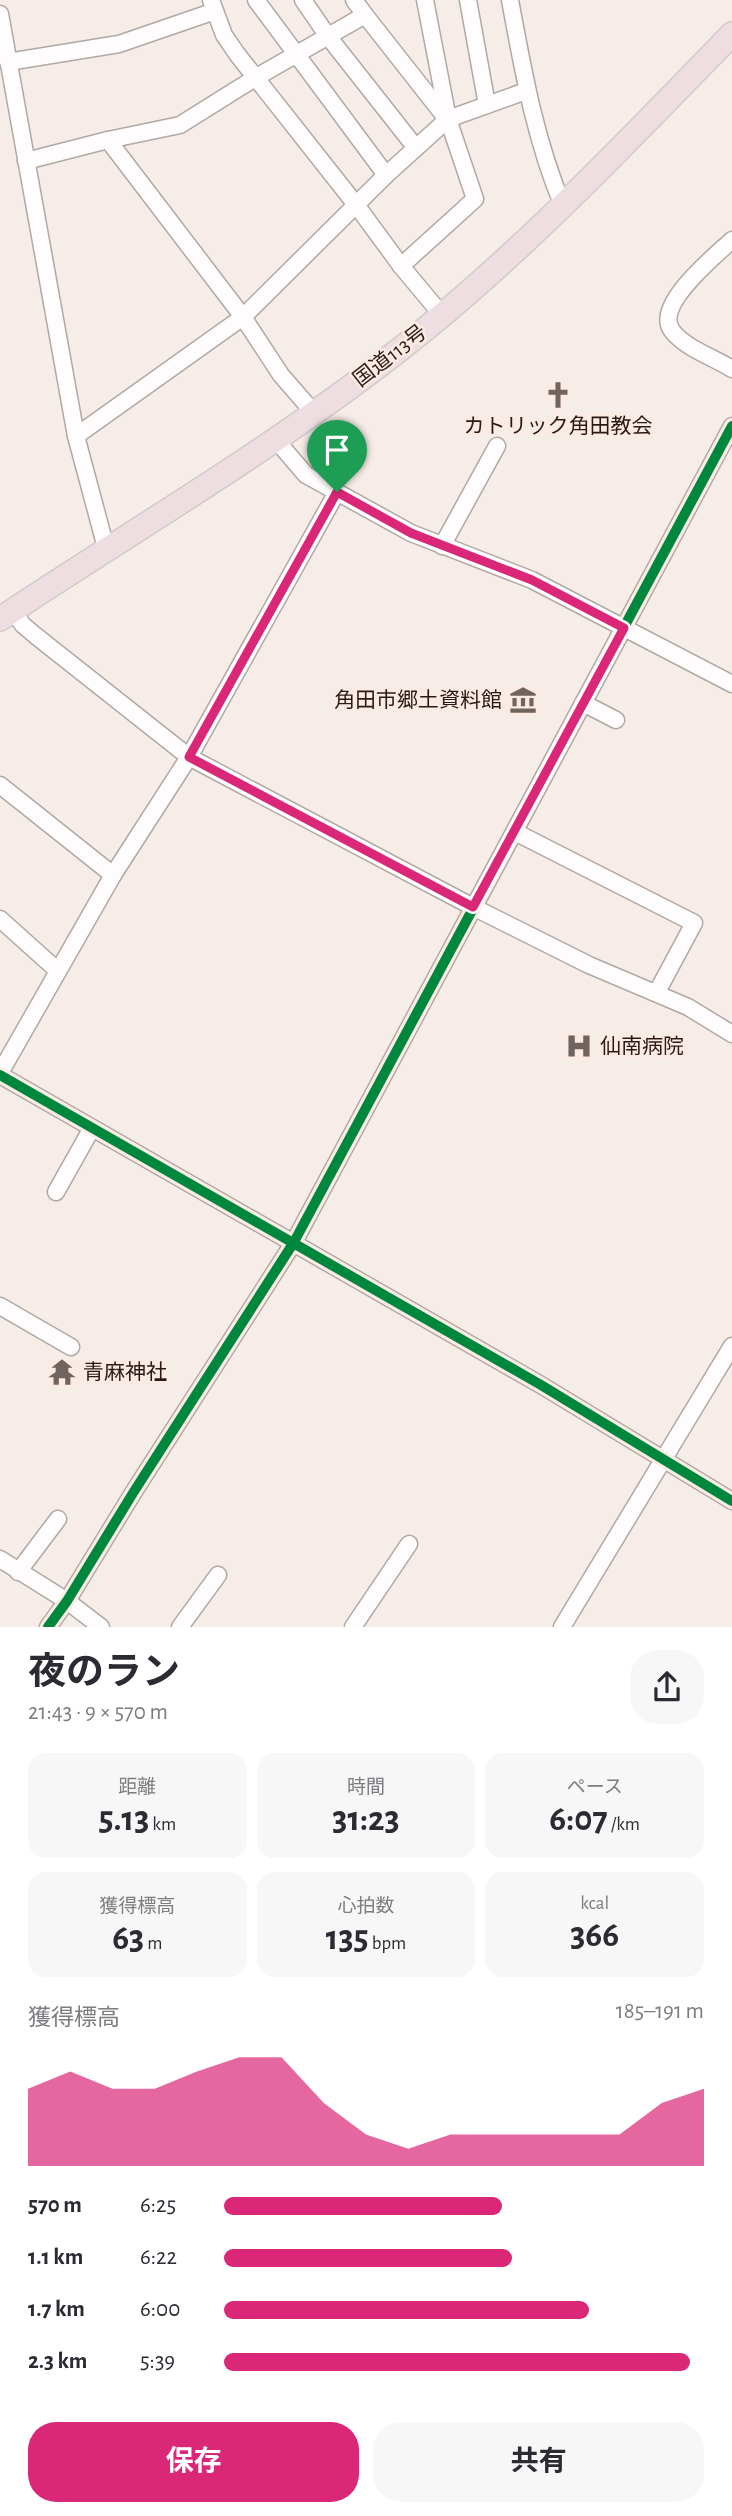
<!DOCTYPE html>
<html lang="ja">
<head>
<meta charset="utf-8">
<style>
  :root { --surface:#fff; --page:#f7f7f7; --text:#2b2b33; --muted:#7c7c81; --accent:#db2777 }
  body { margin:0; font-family:"Alegreya Sans","Noto Sans JP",sans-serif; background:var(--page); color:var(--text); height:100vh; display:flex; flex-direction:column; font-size:26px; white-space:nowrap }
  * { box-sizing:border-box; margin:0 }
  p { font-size:23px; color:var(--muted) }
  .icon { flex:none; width:38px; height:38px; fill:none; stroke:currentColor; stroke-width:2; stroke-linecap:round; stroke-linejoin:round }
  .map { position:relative; height:1627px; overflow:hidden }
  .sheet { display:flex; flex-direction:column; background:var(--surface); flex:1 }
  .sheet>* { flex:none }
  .pin { position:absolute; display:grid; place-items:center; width:60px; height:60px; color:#fff; margin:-72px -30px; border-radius:50% 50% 50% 0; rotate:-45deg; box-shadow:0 0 7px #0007 }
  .pin .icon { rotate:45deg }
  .round { display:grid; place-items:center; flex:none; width:74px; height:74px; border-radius:28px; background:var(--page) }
  .overview { display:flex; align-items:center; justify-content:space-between; height:119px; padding:0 28px }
  h1 { font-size:38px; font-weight:700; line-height:52px }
  .figures { display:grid; grid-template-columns:repeat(3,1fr); gap:10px; height:119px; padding:7px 28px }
  .figures div { display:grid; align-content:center; border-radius:18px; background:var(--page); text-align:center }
  .figures b { font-size:35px; font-weight:700 }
  .figures small { font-size:19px; font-weight:400 }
  .figures p { font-size:19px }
  .chart { height:196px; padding:14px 28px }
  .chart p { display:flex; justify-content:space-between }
  .chart svg { width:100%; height:126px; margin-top:7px; fill:var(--accent); opacity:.7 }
  .primary-button { display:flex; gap:14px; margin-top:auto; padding:14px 28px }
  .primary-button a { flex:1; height:80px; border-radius:28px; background:var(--accent); color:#fff; font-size:28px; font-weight:700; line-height:80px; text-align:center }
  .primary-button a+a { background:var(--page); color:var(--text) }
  ul { padding:0 28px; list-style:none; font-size:23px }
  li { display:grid; grid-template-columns:112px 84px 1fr; align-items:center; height:52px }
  li i { height:18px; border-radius:9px; background:var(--accent) }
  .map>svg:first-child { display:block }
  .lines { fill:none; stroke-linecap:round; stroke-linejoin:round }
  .minor-casing { stroke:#b2a8a3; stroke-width:19 }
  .highway-casing { stroke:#d0cbc8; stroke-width:26 }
  .minor { stroke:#fefcfc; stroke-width:16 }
  .highway { stroke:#eedee1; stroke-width:23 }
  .cycleway-casing { stroke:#fdeae2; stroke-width:15 }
  .cycleway { stroke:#00873e; stroke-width:10 }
  .route-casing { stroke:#fff; stroke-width:14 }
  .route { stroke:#db2777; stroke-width:9 }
  .labels { text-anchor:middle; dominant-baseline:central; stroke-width:5; stroke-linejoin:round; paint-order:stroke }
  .street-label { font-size:21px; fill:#261b16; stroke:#fdeae2 }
  .poi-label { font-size:21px; fill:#261b16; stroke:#fdeae2; text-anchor:start }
</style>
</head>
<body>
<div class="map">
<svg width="732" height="1627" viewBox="0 0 732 1627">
  <rect width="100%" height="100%" fill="#f7ede8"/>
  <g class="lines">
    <defs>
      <g id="minor">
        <path d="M211,0l13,35 13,19 120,152 44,60 41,49"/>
        <path d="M256,0l130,175"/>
        <path d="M303,0l24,35 89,113"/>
        <path d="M468,0l19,105"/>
        <path d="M510,0c13,70 25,140 53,206"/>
        <path d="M0,14l76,422 30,112"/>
        <path d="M365,15l81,103"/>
        <path d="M8,62l111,-18 96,-33"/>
        <path d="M108,140l135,177 38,58 33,38"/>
        <path d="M26,161l82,-21 72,-15 75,-47 110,-63 -11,-15"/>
        <path d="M732,240c-17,16 -81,67 -59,92 14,17 40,25 59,37"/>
        <path d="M401,266l74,-67 -27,-80 -23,-119"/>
        <path d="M76,436l167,-119 143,-142 62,-56 78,-28"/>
        <path d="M276,440l30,35 105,58 121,47 200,104"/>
        <path d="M442,546l55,-100"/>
        <path d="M12,610l11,15 13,11 153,121 284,150 116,58 99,42 44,27"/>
        <path d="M583,703l33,17"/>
        <path d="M0,785l113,90"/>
        <path d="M515,832l179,91 -37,69"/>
        <path d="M0,919l58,52"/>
        <path d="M0,1073l113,-198 76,-118 148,-265"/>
        <path d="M0,1075l541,310 191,116"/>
        <path d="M56,1192l36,-64"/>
        <path d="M0,1306l71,41"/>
        <path d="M0,1559l67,42 34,26"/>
        <path d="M18,1572l40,-53"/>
        <path d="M48,1627l19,-26 66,-108 161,-251 438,-816"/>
        <path d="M180,1627l38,-52"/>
        <path d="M353,1627l56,-83"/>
        <path d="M562,1627l170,-281"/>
      </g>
      <path id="highway" d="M0,619c135,-90 276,-172 403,-272 119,-94 223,-204 329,-313"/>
    </defs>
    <use href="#minor" class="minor-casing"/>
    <use href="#highway" class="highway-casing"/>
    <use href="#minor" class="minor"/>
    <use href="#highway" class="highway"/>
    <defs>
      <g id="cycleway">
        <path d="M0,1075l541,310 191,116"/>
        <path d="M48,1627l19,-26 66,-108 161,-251 438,-816"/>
      </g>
    </defs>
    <use href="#cycleway" class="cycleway-casing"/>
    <use href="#cycleway" class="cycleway"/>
  </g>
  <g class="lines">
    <defs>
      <path id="route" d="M337,492l74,41 121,47 92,48 -151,279 -284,-150z"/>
    </defs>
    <use href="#route" class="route-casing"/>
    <use href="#route" class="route"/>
  </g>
  <defs>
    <symbol id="church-bare" viewBox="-9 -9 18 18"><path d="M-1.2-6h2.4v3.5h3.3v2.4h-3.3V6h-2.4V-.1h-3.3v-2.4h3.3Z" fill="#6f6460" stroke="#fdeae2" stroke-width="2.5" paint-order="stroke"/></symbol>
    <symbol id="museum-bare" viewBox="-9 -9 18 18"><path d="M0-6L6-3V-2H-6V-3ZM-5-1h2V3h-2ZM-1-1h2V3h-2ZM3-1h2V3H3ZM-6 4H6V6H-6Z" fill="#6f6460" stroke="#fdeae2" stroke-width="2.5" paint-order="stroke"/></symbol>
    <symbol id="hospital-bare" viewBox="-9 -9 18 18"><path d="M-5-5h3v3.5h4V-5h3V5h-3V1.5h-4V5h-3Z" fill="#6f6460" stroke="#fdeae2" stroke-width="2.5" paint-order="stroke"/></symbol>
    <symbol id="temple-bare" viewBox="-9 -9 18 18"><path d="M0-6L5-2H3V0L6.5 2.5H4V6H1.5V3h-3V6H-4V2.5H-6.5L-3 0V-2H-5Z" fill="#6f6460" stroke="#fdeae2" stroke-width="2.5" paint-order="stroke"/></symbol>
  </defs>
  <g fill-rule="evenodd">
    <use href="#church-bare" x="539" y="376" width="38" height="38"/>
    <use href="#museum-bare" x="504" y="681" width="38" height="38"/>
    <use href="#hospital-bare" x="560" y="1027" width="38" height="38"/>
    <use href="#temple-bare" x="43" y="1353" width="38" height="38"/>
  </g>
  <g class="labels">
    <g class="street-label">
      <text transform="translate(390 356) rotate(-38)">国道113号</text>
    </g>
    <g class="poi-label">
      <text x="558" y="426" text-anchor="middle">カトリック角田教会</text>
      <text x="502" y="700" text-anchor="end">角田市郷土資料館</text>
      <text x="600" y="1046">仙南病院</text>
      <text x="83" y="1372">青麻神社</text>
    </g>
  </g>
</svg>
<div class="pin" style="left:337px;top:492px;background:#1e9e55"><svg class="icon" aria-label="arrive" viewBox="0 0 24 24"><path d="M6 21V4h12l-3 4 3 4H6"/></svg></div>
</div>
<section class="sheet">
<div class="overview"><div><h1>夜のラン</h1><p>21:43 · 9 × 570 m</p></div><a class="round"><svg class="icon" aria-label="share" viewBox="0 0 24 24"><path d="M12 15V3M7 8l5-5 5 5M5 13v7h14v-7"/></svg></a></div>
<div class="figures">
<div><p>距離</p><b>5.13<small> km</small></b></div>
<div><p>時間</p><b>31:23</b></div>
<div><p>ペース</p><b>6:07<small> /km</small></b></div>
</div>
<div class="figures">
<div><p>獲得標高</p><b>63<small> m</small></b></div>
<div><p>心拍数</p><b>135<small> bpm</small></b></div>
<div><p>kcal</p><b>366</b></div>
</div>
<div class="chart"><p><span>獲得標高</span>185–191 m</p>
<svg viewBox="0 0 160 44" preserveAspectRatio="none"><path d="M0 44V17L10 11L20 17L30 17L40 11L50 6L60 6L70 22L80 33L90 38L100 33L110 33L120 33L130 33L140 33L150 22L160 17V44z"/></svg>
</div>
<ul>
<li><b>570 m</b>6:25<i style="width:58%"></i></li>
<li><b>1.1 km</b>6:22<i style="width:60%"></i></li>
<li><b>1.7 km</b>6:00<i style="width:76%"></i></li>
<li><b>2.3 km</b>5:39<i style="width:97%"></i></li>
</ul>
<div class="primary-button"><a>保存</a><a>共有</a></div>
</section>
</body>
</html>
